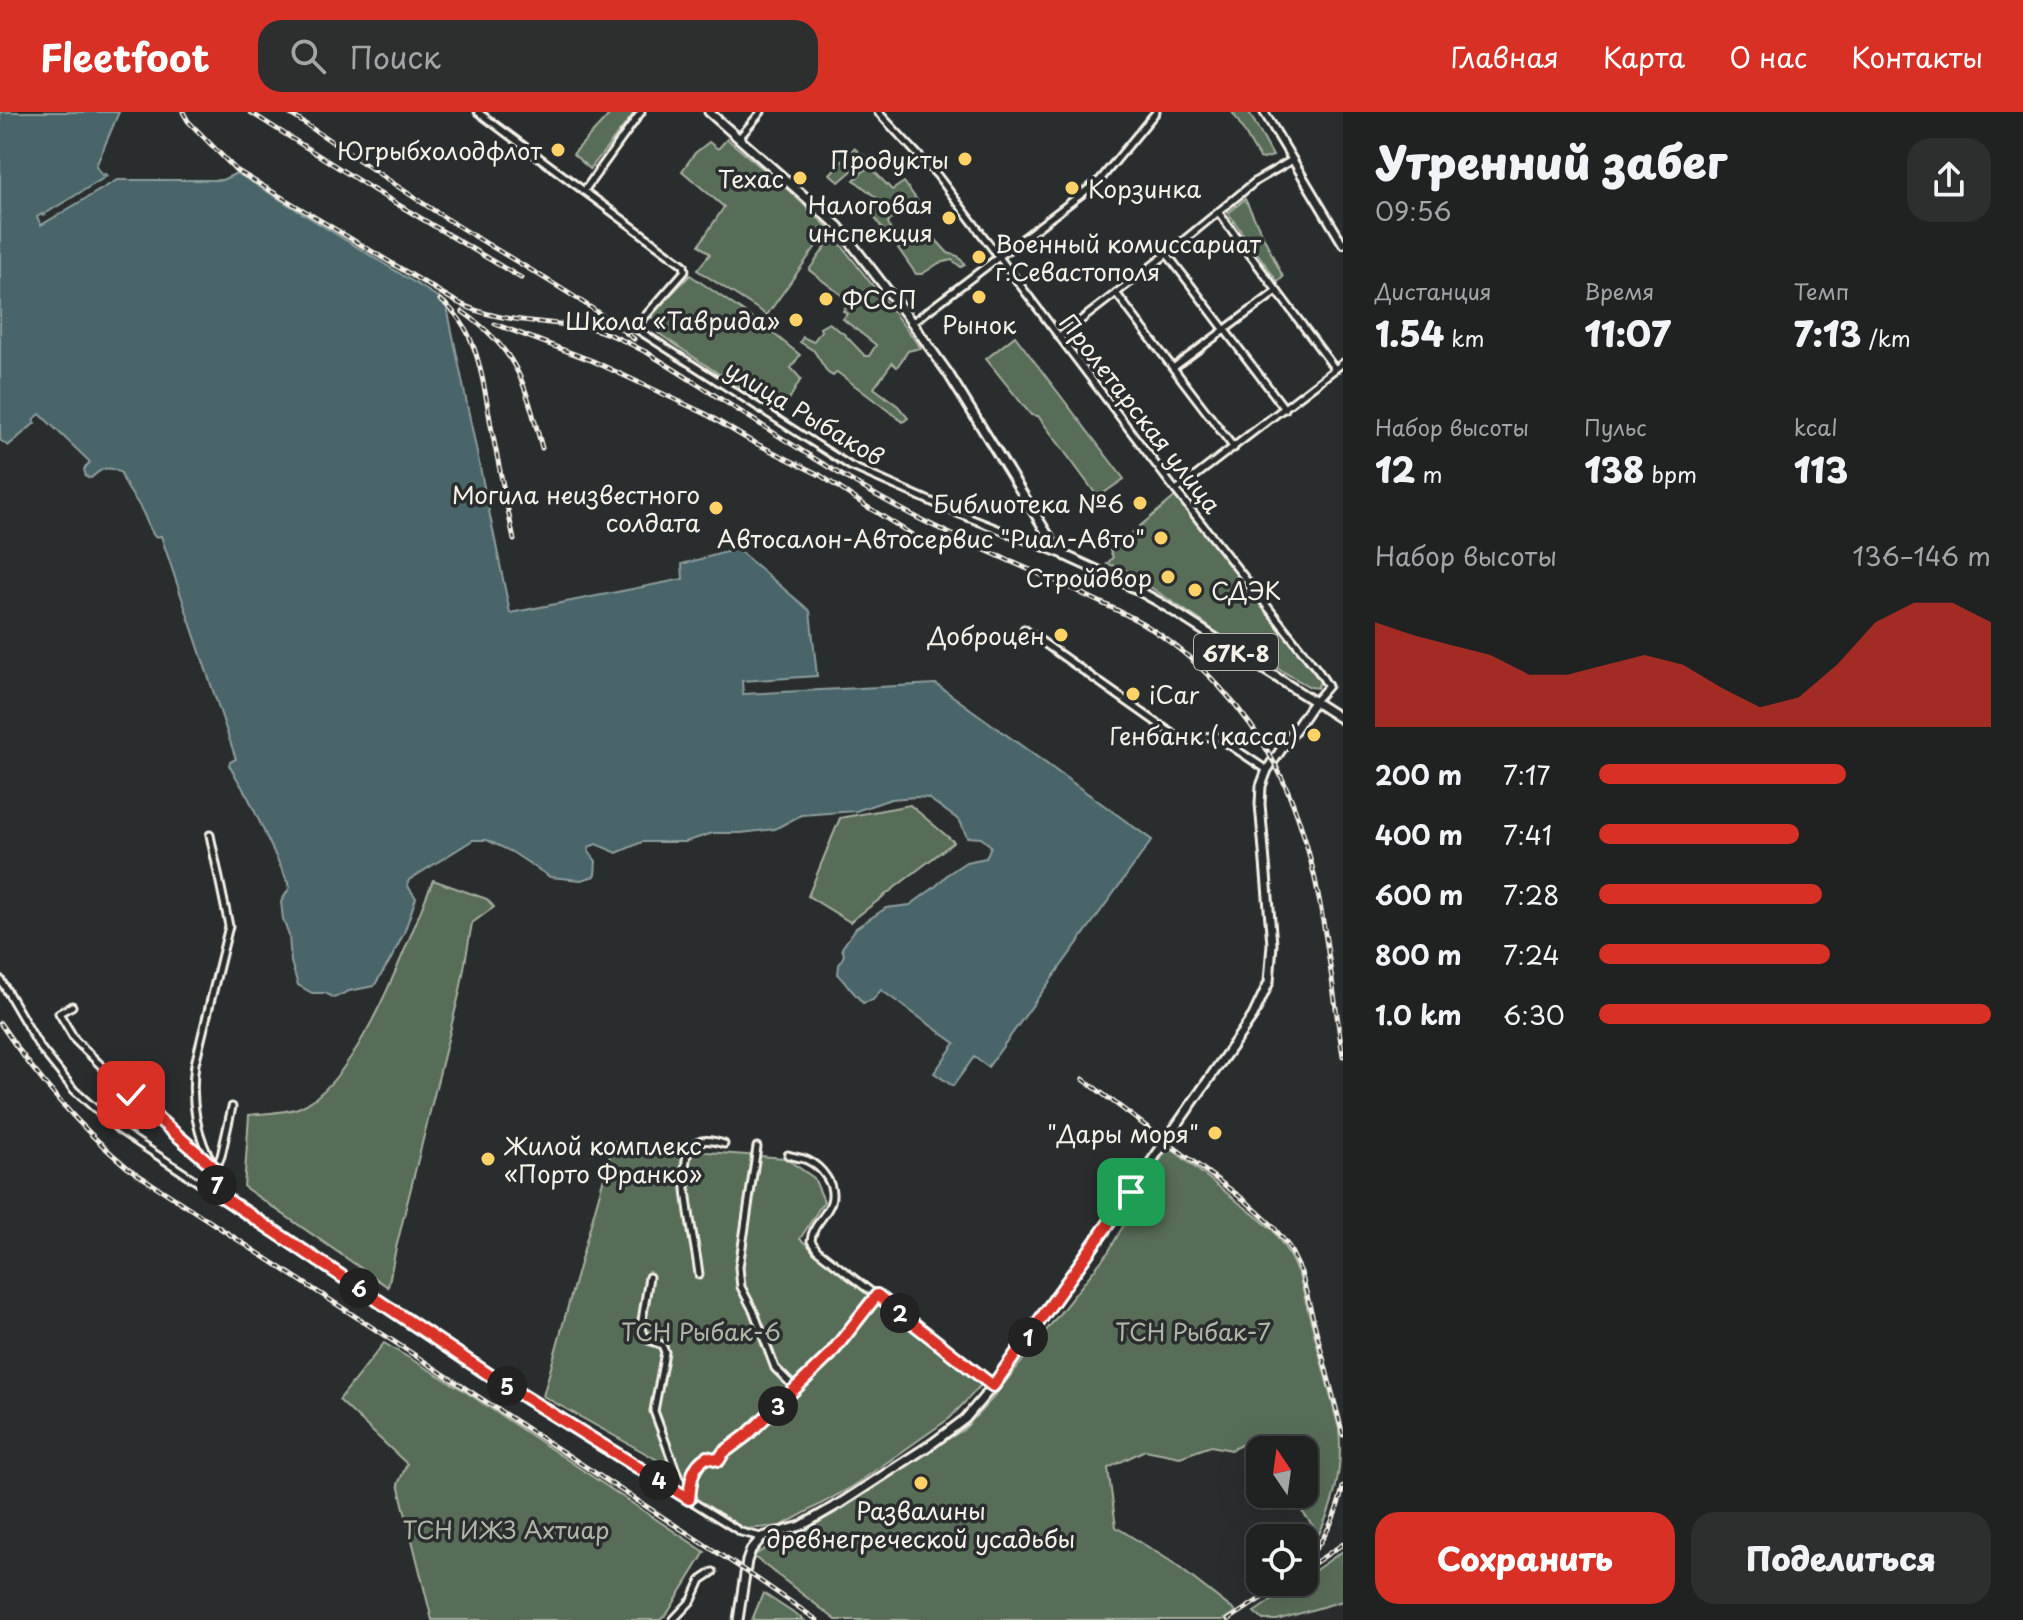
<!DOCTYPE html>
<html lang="ru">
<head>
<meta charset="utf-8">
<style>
  :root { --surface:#202222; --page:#2d2f2f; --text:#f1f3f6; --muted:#a2a4a5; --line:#3d3f40; --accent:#d93025 }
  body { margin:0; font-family:"Playpen Sans",sans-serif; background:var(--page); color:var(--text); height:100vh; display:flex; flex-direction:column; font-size:30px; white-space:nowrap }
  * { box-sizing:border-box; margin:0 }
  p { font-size:26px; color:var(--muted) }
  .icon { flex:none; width:44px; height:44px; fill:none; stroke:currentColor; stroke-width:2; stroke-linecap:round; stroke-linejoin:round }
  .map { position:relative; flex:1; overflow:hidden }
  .side { display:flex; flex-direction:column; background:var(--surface); width:680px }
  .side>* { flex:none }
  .needle { width:52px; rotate:347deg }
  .fabs { position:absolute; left:1246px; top:1324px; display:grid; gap:16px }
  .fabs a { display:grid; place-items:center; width:72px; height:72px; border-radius:16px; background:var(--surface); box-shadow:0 8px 32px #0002,0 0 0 2px var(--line); font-size:40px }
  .pin { position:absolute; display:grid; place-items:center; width:68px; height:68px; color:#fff; margin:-34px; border-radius:16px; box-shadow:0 4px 12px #0006 }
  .km { position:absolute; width:40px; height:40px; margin:-20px; border-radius:50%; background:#222; color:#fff; font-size:22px; line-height:40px; text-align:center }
  .round { display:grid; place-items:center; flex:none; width:84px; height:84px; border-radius:24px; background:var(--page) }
  .summary { display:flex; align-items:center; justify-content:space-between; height:136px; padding:0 32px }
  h1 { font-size:44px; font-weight:800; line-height:60px }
  .stats { display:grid; grid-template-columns:repeat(3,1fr); gap:12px; height:136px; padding:8px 32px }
  .stats div { display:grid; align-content:center }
  .stats b { font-size:34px; font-weight:800 }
  .stats small { font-size:22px; font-weight:400 }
  .stats p { font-size:22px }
  .chart { height:224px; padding:16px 32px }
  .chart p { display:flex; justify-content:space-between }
  .chart svg { width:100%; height:144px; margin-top:8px; fill:var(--accent); opacity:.7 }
  .primary-button { display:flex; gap:16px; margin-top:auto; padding:16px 32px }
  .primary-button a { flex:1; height:92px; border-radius:24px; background:var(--accent); color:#fff; font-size:32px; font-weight:800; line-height:92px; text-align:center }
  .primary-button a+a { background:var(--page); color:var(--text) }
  ul { padding:0 32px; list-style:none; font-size:26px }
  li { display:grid; grid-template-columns:128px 96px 1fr; align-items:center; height:60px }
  li i { height:20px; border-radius:10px; background:var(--accent) }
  header { display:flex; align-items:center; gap:48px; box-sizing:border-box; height:112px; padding:0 40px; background:var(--accent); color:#fff }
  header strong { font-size:38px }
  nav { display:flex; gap:44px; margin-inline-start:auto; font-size:28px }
  .search { width:560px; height:72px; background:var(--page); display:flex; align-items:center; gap:20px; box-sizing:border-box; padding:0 28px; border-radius:24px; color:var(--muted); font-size:30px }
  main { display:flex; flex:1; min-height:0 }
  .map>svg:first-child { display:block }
  .green { fill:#586d58; stroke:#a6afa0; stroke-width:2 }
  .water { fill:#48656b; stroke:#8d9d9d; stroke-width:2 }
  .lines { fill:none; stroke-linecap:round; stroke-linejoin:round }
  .minor-casing { stroke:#f4f1e8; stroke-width:11 }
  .tertiary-casing { stroke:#f4f1e8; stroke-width:12 }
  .secondary-casing { stroke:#f4f1e8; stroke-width:13 }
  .primary-casing { stroke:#f4f1e8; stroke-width:13 }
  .minor { stroke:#2a2d2e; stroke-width:5 }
  .tertiary { stroke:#2a2d2e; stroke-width:6 }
  .secondary { stroke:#2a2d2e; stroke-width:7 }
  .primary { stroke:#2a2d2e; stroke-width:7 }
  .rail-casing { stroke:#f4f1e8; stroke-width:5 }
  .rail { stroke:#2a2d2e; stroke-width:2; stroke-dasharray:6; stroke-linecap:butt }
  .route-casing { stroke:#fff; stroke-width:16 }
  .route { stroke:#d93025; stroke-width:10 }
  .poi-dot { fill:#ffd166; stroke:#2a2d2e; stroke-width:3 }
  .labels { text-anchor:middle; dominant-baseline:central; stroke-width:7; stroke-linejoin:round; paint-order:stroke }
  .shield { fill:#2a2d2e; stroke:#b7b6b0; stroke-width:2 }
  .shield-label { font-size:22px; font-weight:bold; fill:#f4f1e8 }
  .poi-label { font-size:24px; fill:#f4f1e8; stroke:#2a2d2e; text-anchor:end }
  .street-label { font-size:24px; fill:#f4f1e8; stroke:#2a2d2e }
  .park-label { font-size:24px; fill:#aeb6a7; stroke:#2a2d2e }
</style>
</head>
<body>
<header>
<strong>Fleetfoot</strong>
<div class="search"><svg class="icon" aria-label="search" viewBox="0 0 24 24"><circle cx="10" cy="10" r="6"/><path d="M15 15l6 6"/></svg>Поиск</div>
<nav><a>Главная</a><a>Карта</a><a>О нас</a><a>Контакты</a></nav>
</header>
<main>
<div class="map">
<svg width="1343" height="1508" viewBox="0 0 1343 1508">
  <rect width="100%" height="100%" fill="#2a2d2e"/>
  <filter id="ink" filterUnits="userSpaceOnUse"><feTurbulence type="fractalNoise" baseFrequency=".0125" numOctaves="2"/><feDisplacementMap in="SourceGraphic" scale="16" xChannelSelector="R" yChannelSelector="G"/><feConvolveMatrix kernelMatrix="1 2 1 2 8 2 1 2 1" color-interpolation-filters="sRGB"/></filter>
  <g filter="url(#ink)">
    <g class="green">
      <path d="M606,0h29l-45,57 -17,-15 36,-39z"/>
      <path d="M1232,0h17l24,44 -9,3 -4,-1c-11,-15 -17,-31 -28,-46z"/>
      <path d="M727,27l57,47 45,42 -62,87 -70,-45 13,-16 -11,-9 25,-38 -42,-36 13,-18 14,-11 9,7z"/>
      <path d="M854,36l13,10 -28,24 -9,-8z"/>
      <path d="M869,54l23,24 12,-8 18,25 -6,7 -7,-5 -21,13 3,10 -5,2 -13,-19 10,-12 -29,-23z"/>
      <path d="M1245,87l38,78 -5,5 -50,-69z"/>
      <path d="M927,118l21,23 10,3 7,9 -4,2 -9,-7 -13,3 -17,11h-6l-18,-26 3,-3 4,1z"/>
      <path d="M835,125l86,111 -13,3 -11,16 -5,-4 -18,25 24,18 10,12 -5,4 -66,-50 -4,4 -5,-3 -14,-22 -14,-9 3,-5 10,5 8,-11 -1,-3 9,-5 15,11 21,22h4l7,-11 -33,-26 4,-5 -4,-3 6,-10 -40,-31 22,-31z"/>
      <path d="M690,163l74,51 36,29 -9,13 10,11 -21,36 -122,-82 5,-6 -13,-11z"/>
      <path d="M1015,224l109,143 -26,18 -60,-81 -7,-1 -45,-56z"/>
      <path d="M1176,384l138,176 6,10 -3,6 -7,-1 -91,-52 -16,-13 -56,-37 -5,-1c-7,-12 -22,-17 -35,-20l6,-7 -3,-6z"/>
      <path d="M910,693l44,37 -104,80 -42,-26 32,-78z"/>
      <path d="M433,768l54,19 7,8 -22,16 -12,68 -64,257 -8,39 -144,-100 5,-72c14,-2 36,-2 49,-7 60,-23 111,-170 135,-228z"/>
      <path d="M614,1029l93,11 78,6 29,20 10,23 -24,38 181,146 -31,33 -98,69 -71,39 -36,3 -46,-27 -20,-30 -136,-76z"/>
      <path d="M1168,1034l104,83 15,22 12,24 40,154c4,38 -3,71 -20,105l-30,-40h15v-44h-44v6l-11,-15 -18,9 -20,-4 -31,11 -35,-7 -37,18 8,59 56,35 64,50 -13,8h-387l-83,-64 210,-126 29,-31 117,-148z"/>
      <path d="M384,1231l79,47 242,162 -38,62 -7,6h-228l-34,-136 9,-20 -68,-64z"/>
      <path d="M1343,1439v50l-66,19h-14l-9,-8 44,-30h6v-4z"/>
      <path d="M763,1481l41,27h-52z"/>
    </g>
    <path class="water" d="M0,0h119l-23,54 6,9 3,-1 2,2 -64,39 -1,-1 -5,3 4,8 76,-45h105l15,-7 209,129 64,311 173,-34 -1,-15 55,-15 73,62 7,65 -75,5 1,13 193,-10 216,156 -164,227 -14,-10 -21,29 -19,-13 21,-30 -74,-53 -8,10 -10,3 -25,-28 1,-10 5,-10 -2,-7 14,-20 30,-20 24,-3 25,-18 13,-13 18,-12 20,-4 5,-12 -10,-8 -14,-1 -7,-16 -32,-23 -12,-1 -25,2 -35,12 -55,4 -26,14 -34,4h-28l-28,9h-43l-25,11 -21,-9 -7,3v5l7,9 -1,15 -14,4 -31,-3 -38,-25 -25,-12h-14l-64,40 -2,5 9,13 -12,35 -13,26 -17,27 -25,5 -15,7 -9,-5h-13l-14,-8 -7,-23 -2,-26 -6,-17 -2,-17 9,-15 -41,-88 -20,-34 1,-3 6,-3 -75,-223 -6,1c-7,-9 -9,-20 -15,-30 -7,-12 -16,-21 -19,-34 -14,-8 -19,-5 -30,5l-5,-1 -2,-8 6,-7 -50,-48 -7,6 2,3 -27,23 -8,-6z"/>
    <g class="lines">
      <defs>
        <g id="minor">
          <path d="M478,0l106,79"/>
          <path d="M641,0l-57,79 100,74 1,6 -50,57 215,138 107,47 104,41"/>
          <path d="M878,0l59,63 239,316 143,181 9,14 -14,16"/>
          <path d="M739,26l22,-26"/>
          <path d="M1219,101l116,156"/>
          <path d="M1167,142l118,155"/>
          <path d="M1116,181l118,155"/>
          <path d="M912,211l188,-143 56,-68"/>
          <path d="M1059,225l108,-83 89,-73 36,-21"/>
          <path d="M1173,256l104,-77"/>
          <path d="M1176,379l167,-128"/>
          <path d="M1024,517l156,110 36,-3 51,34"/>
          <path d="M210,723l19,91 -34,138c-5,36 1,74 21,105"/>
          <path d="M0,867l39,67 35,44 45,40 372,246 250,156 20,5"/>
          <path d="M72,894l-13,7 16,27 56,55 85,74 1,23"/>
          <path d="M757,1035l-18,120 2,20 13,25 21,56 21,21"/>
          <path d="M788,1043c6,2 14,3 19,5 15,7 29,25 24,42 -5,15 -19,23 -20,39l6,9 176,136"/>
          <path d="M216,1056l5,-12 11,-49"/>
          <path d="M699,1163c-2,-25 -23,-108 -9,-126 9,-12 22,-9 34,-5"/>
          <path d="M649,1165l-8,50 5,12 16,6 3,7 -11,59 24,65 11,23"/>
          <path d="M689,1387c2,-17 2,-32 18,-42l12,3 4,-7 38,-31 69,-67 47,-60"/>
          <path d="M673,1508l19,-20 9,-20 12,-8"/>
        </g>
        <path id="tertiary" d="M1264,0l79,132"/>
        <path id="secondary" d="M738,1508l9,-59 4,-11 11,-13 39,-11 38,-22 94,-61 32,-24 28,-33 49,-68 211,-302 16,-34 3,-38 -12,-140 1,-18 6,-16 47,-68"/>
        <path id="primary" d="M709,0l129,114 67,87 43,60 105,170 13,13 57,26 36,20 184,118"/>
      </defs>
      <use href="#minor" class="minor-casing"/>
      <use href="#tertiary" class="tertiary-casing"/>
      <use href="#secondary" class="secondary-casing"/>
      <use href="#primary" class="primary-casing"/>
      <use href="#minor" class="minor"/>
      <use href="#tertiary" class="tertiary"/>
      <use href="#secondary" class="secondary"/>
      <use href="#primary" class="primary"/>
      <defs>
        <g id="rail">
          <path d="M183,0l5,9 48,49 219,131c40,22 85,19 129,26 23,4 44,16 64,26 84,52 167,109 253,156 56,31 118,55 176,82 21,11 44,20 65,32 56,34 105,87 135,145 44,84 51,194 66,288"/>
          <path d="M250,0l122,77 149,89"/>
          <path d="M287,0c53,34 104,71 157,105 63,41 131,75 190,122"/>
          <path d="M440,188c41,28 44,92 53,136 7,35 14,70 21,104"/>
          <path d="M463,200c56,39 62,73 79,136"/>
          <path d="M495,212l98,37 113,53 43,26 71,35 46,31 66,41"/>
          <path d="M0,911c35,52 80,105 128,145l628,410 61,42"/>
          <path d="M1083,967l164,123 25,23 17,22 12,25 42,163"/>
          <path d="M1304,1450c22,-23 32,-45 39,-75"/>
          <path d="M1307,1456l36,-24"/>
          <path d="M1228,1508l58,-38"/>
        </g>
      </defs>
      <use href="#rail" class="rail-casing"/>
      <use href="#rail" class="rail"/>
    </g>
  </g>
  <g class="lines" filter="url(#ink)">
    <defs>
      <path id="route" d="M131,983l85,74 1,24 274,183 198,123c2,-17 2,-33 18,-42l12,3 4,-7 24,-18 83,-80 47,-60 116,91 138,-194"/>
    </defs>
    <use href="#route" class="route-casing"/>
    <use href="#route" class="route"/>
  </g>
  <g class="poi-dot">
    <circle cx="558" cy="38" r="8"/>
    <circle cx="965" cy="47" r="8"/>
    <circle cx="800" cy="66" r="8"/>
    <circle cx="1072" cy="76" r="8"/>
    <circle cx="949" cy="106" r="8"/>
    <circle cx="979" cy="145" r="8"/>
    <circle cx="979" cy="185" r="8"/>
    <circle cx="826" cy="187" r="8"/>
    <circle cx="796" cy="208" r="8"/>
    <circle cx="1140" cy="391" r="8"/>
    <circle cx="716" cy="396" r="8"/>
    <circle cx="1161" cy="426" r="8"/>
    <circle cx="1168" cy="465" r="8"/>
    <circle cx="1195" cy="478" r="8"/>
    <circle cx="1061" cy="523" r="8"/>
    <circle cx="1133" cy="582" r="8"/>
    <circle cx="1314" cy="623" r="8"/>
    <circle cx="1215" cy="1021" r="8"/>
    <circle cx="488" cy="1047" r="8"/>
    <circle cx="921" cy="1371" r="8"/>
  </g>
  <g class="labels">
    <rect class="shield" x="1194" y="522" width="84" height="36" rx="6"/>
    <g class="shield-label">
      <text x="1236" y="540">67К-8</text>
    </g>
    <g class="poi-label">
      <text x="542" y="38">Югрыбхолодфлот</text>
      <text x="949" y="47">Продукты</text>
      <text x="784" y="66">Техас</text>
      <text x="1088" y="76" text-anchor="start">Корзинка</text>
      <text x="933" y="92">Налоговая<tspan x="933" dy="28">инспекция</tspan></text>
      <text x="995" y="131" text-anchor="start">Военный комиссариат<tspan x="995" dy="28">г.Севастополя</tspan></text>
      <text x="842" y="187" text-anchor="start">ФССП</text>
      <text x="780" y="208">Школа «Таврида»</text>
      <text x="979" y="212" text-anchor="middle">Рынок</text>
      <text x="700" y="382">Могила неизвестного<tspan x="700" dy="28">солдата</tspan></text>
      <text x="1124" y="391">Библиотека №6</text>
      <text x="1145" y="426">Автосалон-Автосервис "Риал-Авто"</text>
      <text x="1152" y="465">Стройдвор</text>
      <text x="1211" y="478" text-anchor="start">СДЭК</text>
      <text x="1045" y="523">Доброцен</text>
      <text x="1149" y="582" text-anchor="start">iCar</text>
      <text x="1298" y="623">Генбанк (касса)</text>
      <text x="1199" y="1021">"Дары моря"</text>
      <text x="504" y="1033" text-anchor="start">Жилой комплекс<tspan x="504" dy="28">«Порто Франко»</tspan></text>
      <text x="921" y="1398" text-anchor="middle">Развалины<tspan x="921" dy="28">древнегреческой усадьбы</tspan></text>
    </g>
    <g class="street-label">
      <text transform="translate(805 300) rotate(31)">улица Рыбаков</text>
      <text transform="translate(1141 301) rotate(52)">Пролетарская улица</text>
    </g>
    <g class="park-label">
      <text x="701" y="1219">ТСН Рыбак-6</text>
      <text x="1193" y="1219">ТСН Рыбак-7</text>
      <text x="506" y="1417">ТСН ИЖЗ Ахтиар</text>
    </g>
  </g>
</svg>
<div class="fabs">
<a><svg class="needle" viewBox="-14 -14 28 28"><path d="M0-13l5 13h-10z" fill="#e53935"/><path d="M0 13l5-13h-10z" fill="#a2a4a5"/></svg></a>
<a><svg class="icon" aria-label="locate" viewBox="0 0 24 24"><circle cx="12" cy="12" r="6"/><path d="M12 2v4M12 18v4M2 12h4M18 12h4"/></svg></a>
</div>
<div class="pin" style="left:1131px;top:1080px;background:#1e9e55"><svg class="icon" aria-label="arrive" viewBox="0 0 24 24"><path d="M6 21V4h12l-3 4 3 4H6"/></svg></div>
<div class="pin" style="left:131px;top:983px;background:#d93025"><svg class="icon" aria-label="check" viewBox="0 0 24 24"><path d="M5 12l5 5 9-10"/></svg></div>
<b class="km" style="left:1028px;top:1225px">1</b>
<b class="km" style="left:900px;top:1201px">2</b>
<b class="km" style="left:778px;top:1294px">3</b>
<b class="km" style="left:659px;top:1368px">4</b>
<b class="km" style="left:507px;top:1274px">5</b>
<b class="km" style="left:359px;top:1176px">6</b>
<b class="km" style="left:217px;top:1073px">7</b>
</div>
<section class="side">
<div class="summary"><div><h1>Утренний забег</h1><p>09:56</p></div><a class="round"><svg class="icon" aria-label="share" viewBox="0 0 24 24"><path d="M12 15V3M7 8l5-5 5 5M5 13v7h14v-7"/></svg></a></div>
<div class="stats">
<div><p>Дистанция</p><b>1.54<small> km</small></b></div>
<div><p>Время</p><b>11:07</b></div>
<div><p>Темп</p><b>7:13<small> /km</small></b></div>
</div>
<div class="stats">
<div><p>Набор высоты</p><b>12<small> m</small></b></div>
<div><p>Пульс</p><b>138<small> bpm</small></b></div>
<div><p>kcal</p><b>113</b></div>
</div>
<div class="chart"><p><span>Набор высоты</span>136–146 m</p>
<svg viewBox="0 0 160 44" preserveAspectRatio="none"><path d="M0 44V12L10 16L20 19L30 22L40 28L50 28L60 25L70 22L80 25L90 32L100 38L110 35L120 25L130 12L140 6L150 6L160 12V44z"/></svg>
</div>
<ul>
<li><b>200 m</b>7:17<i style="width:63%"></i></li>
<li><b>400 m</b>7:41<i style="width:51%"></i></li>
<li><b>600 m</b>7:28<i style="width:57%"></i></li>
<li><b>800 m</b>7:24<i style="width:59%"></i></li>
<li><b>1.0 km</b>6:30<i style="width:100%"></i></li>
</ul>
<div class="primary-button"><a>Сохранить</a><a>Поделиться</a></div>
</section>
</main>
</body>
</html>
